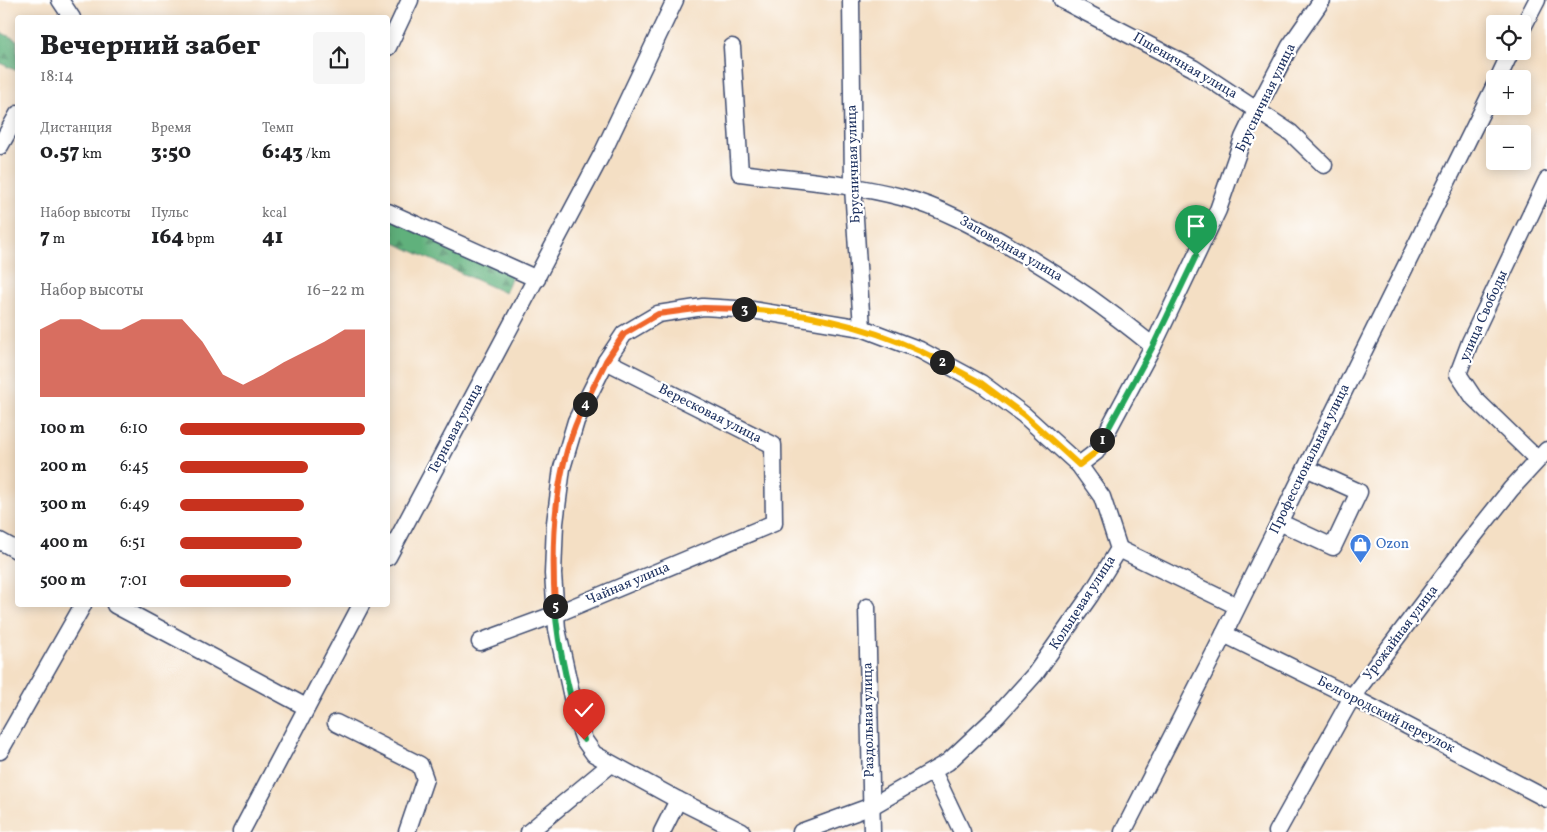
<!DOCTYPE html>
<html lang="ru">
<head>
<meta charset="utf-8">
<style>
  :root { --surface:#fff; --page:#f6f6f6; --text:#202124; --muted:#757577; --accent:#c8321e }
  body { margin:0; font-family:Vollkorn,serif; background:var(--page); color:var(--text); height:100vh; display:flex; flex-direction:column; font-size:19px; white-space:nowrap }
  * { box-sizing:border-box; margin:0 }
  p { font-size:16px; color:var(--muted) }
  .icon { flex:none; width:28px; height:28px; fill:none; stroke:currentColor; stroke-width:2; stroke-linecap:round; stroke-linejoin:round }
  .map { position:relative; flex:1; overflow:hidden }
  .drawer { position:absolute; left:15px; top:15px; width:375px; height:592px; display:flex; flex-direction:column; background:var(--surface); border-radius:5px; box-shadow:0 2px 12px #0003 }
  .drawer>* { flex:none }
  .tools { position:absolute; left:1486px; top:15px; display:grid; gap:10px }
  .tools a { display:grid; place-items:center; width:45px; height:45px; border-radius:5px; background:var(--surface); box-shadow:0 2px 12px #0003; font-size:25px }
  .pin { position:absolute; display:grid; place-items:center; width:42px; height:42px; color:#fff; margin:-51px -21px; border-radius:50% 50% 50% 0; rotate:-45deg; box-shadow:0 0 5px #0007 }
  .pin .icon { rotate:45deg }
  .km { position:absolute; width:25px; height:25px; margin:-12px; border-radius:50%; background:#222; color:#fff; font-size:14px; line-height:25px; text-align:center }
  .round { display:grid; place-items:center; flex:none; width:52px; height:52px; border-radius:5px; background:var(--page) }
  .summary { display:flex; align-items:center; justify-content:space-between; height:85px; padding:0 25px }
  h1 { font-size:28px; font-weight:800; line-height:38px }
  .metrics { display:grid; grid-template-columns:repeat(3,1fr); gap:8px; height:85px; padding:5px 25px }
  .metrics div { display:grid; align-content:center }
  .metrics b { font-size:21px; font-weight:800 }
  .metrics small { font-size:14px; font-weight:400 }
  .metrics p { font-size:14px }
  .chart { height:140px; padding:10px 25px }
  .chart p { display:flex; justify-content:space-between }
  .chart svg { width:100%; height:90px; margin-top:5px; fill:var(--accent); opacity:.7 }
  ul { padding:0 25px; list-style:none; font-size:16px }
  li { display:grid; grid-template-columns:80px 60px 1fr; align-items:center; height:38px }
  li i { height:12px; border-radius:6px; background:var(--accent) }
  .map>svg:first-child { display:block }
  .forest { fill:url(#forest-firs); stroke:#3e706d }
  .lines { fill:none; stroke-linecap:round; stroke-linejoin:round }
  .minor-casing { stroke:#3c496d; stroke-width:19 }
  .minor { stroke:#fff; stroke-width:16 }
  .split-1-casing { stroke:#fff; stroke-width:10 }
  .split-2-casing { stroke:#fff; stroke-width:10 }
  .split-3-casing { stroke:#fff; stroke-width:10 }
  .split-4-casing { stroke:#fff; stroke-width:10 }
  .split-5-casing { stroke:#fff; stroke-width:10 }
  .split-6-casing { stroke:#fff; stroke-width:10 }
  .split-1 { stroke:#22a559; stroke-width:6 }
  .split-2 { stroke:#f5b400; stroke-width:6 }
  .split-3 { stroke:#f5b400; stroke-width:6 }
  .split-4 { stroke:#f0652b; stroke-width:6 }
  .split-5 { stroke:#f0652b; stroke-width:6 }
  .split-6 { stroke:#22a559; stroke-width:6 }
  .labels { text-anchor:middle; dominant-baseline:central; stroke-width:4.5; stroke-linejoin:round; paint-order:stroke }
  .street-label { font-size:14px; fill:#1b2f5e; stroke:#fff }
  .shop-label { font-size:14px; fill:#366cbe; stroke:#fff; text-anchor:start }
</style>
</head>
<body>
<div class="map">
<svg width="1547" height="832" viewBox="0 0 1547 832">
  <defs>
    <pattern id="forest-firs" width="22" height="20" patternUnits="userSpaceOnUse" patternTransform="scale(1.25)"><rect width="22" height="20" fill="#61b17c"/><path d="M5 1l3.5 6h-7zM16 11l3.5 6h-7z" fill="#4f9069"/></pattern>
  </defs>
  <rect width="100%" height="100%" fill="#fff"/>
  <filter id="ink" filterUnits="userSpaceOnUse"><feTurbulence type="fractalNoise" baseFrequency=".02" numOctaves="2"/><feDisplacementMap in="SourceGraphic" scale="10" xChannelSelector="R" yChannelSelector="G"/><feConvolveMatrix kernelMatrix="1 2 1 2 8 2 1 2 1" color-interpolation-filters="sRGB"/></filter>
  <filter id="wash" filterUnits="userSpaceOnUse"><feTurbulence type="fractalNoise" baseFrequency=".0096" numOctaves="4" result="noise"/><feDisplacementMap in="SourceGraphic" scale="20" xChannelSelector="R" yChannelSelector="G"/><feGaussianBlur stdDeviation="1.12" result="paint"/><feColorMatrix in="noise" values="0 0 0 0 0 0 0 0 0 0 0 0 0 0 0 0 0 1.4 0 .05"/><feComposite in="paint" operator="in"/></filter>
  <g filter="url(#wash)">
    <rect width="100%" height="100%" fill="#f4dfc4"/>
    <g class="forest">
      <path d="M0,32l17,8v31l-17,-8z"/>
      <path d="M388,210l125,63 -8,20 -117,-53z"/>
    </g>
  </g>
  <g filter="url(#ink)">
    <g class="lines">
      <defs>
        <g id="minor">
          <path d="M60,0l12,18"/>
          <path d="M851,0l2,187 9,141"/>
          <path d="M1062,0l131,68 98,65 33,32"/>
          <path d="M1522,29l15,-29"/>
          <path d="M388,47l22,-47"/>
          <path d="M732,47l8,126c54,7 108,10 161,24 40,10 77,31 113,52 50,29 94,60 139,97"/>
          <path d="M1498,79l13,-28"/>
          <path d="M0,146l18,-32"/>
          <path d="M388,212l149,67"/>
          <path d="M1537,459l-63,-61 -16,-24 12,-32 77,-162"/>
          <path d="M1079,465l17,-13 57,-106 65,-136 25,-72 14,-29 33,-63 32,-46"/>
          <path d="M1279,522l54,25 26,-55 -53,-24"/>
          <path d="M0,541l18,10"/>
          <path d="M1119,549l118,57"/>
          <path d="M388,557l214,-403 73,-154"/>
          <path d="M115,605l191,102"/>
          <path d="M867,607l5,225"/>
          <path d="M1224,634l128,63 195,102"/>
          <path d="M480,642l76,-28 218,-91 -1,-78 -167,-84"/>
          <path d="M336,723l84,42 5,14 -18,53"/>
          <path d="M0,751l83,-146"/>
          <path d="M933,771l29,61"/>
          <path d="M241,832l120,-227"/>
          <path d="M529,832l81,-67"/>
          <path d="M662,832l16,-32"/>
          <path d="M742,832l-64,-32 -84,-46 -10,-14 -7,-20 -20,-91 -4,-55 2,-51 7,-55 14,-47 30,-60 18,-27 34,-20 45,-7 49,3 110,18 58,22 61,33 43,32 55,50 23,32 17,52 -29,47 -55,78 -37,41 -50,47 -76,44 -71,26"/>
          <path d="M1123,832l101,-198 271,-549"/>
          <path d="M1277,832l75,-135 113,-150 46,-58 36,-39"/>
        </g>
      </defs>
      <use href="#minor" class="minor-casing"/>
      <use href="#minor" class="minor"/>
    </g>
  </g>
  <g class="lines" filter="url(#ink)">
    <defs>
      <path id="split-1" d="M1102,440l51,-94 43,-90"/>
      <path id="split-2" d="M942,362l39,21 43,32 55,50 17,-13 6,-12"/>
      <path id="split-3" d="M744,309c69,4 138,21 198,53"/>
      <path id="split-4" d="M585,404l21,-43 18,-27 34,-20 45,-6 41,1"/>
      <path id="split-5" d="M555,606c-4,-67 -1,-141 30,-202"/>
      <path id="split-6" d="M555,606c3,42 15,94 29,134"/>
    </defs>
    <use href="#split-1" class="split-1-casing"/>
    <use href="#split-2" class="split-2-casing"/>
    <use href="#split-3" class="split-3-casing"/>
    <use href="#split-4" class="split-4-casing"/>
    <use href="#split-5" class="split-5-casing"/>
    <use href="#split-6" class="split-6-casing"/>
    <use href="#split-1" class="split-1"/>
    <use href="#split-2" class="split-2"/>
    <use href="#split-3" class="split-3"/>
    <use href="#split-4" class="split-4"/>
    <use href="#split-5" class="split-5"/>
    <use href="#split-6" class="split-6"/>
  </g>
  <defs>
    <symbol id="shop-pin" viewBox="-11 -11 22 30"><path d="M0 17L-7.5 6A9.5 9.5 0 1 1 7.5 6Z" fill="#3f7fe0" stroke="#fff"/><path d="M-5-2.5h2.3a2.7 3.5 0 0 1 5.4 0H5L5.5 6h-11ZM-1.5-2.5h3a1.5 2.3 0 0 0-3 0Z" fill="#fff"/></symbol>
  </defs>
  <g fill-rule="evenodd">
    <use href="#shop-pin" x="1348" y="532" width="25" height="34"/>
  </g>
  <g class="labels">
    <g class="street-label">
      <text transform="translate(1185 66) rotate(30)">Пщеничная улица</text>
      <text transform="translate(1266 98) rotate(-64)">Брусничная улица</text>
      <text transform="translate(854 164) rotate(-92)">Брусничная улица</text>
      <text transform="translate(1011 249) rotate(30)">Заповедная улица</text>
      <text transform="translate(1484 316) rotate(-66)">улица Свободы</text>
      <text transform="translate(710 414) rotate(27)">Вересковая улица</text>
      <text transform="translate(456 429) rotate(-62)">Терновая улица</text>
      <text transform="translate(1310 459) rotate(-64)">Профессиональная улица</text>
      <text transform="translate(628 584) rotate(-23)">Чайная улица</text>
      <text transform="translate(1083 603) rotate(-57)">Кольцевая улица</text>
      <text transform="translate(1401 633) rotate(-53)">Урожайная улица</text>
      <text transform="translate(1386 715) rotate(27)">Белгородский переулок</text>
      <text transform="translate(869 720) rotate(-91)">Раздольная улица</text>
    </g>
    <g class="shop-label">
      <text x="1376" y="544">Ozon</text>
    </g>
  </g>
</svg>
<div class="tools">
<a><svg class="icon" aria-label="locate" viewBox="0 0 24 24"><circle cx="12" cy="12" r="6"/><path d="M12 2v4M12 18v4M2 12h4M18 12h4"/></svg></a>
<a>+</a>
<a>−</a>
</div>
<div class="pin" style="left:1196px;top:256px;background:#1e9e55"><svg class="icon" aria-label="arrive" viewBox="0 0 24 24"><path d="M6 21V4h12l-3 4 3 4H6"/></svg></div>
<div class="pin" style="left:584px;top:740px;background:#d93025"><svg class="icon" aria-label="check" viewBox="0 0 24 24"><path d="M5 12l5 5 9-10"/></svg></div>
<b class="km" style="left:1102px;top:440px">1</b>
<b class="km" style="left:942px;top:362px">2</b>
<b class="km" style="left:744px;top:309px">3</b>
<b class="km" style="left:585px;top:404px">4</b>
<b class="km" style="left:555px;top:606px">5</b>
<section class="drawer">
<div class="summary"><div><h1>Вечерний забег</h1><p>18:14</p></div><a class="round"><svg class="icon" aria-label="share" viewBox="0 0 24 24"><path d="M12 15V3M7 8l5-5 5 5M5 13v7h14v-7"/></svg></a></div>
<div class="metrics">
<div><p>Дистанция</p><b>0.57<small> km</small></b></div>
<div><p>Время</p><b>3:50</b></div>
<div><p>Темп</p><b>6:43<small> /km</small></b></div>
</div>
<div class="metrics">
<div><p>Набор высоты</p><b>7<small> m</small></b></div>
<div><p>Пульс</p><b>164<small> bpm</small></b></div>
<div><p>kcal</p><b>41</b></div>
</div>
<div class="chart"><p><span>Набор высоты</span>16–22 m</p>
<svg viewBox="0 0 160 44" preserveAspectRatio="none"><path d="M0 44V11L10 6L20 6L30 11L40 11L50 6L60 6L70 6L80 17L90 33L100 38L110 33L120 27L130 22L140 17L150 11L160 11V44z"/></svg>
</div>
<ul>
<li><b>100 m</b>6:10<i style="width:100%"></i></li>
<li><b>200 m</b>6:45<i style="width:69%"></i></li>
<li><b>300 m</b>6:49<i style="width:67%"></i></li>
<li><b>400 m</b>6:51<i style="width:66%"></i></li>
<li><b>500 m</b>7:01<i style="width:60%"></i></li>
</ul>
</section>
</div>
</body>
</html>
